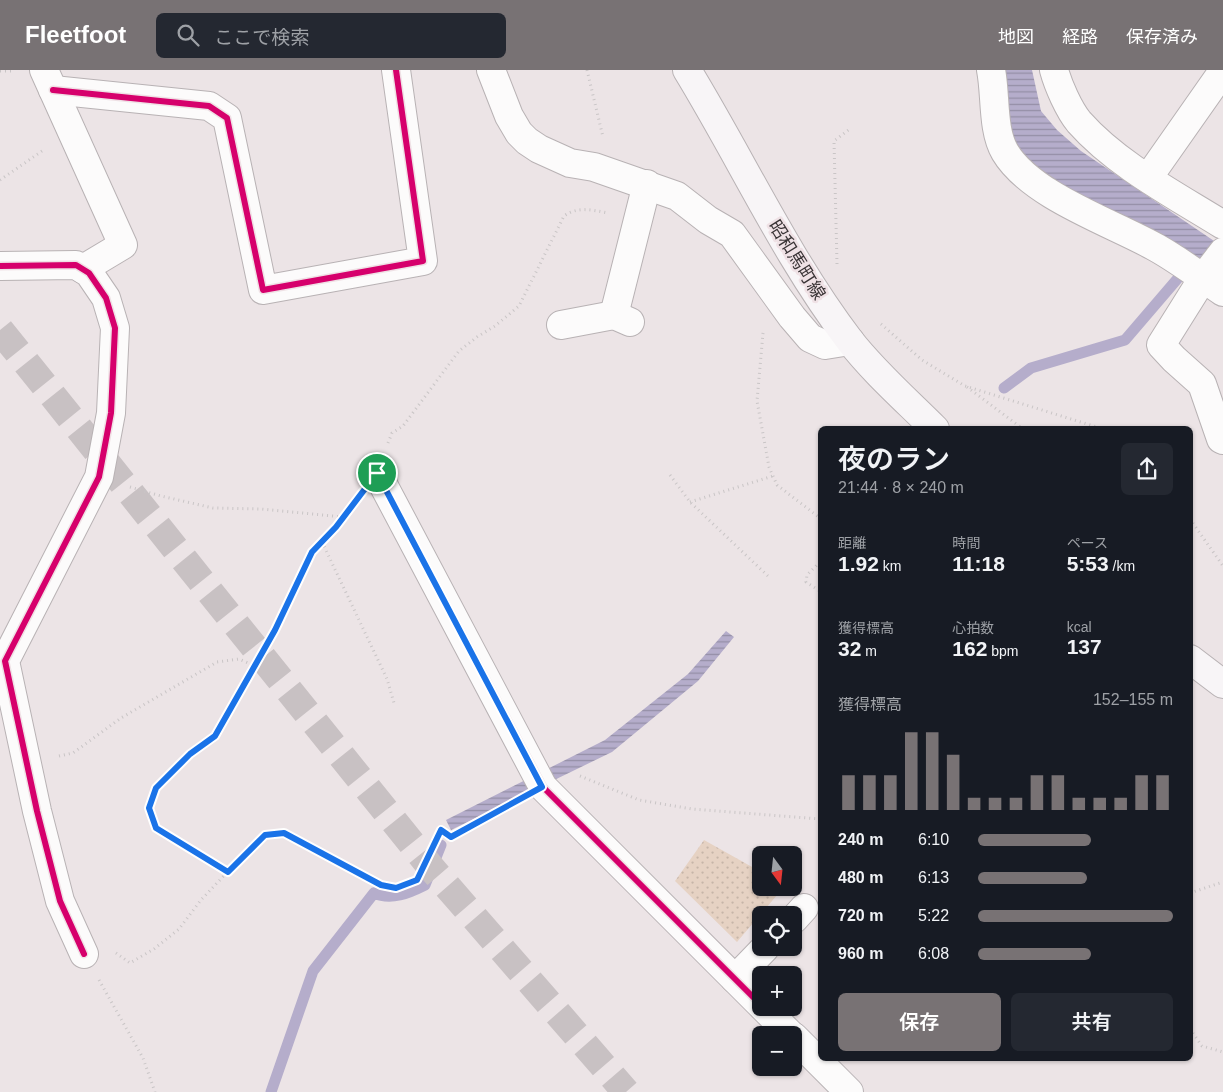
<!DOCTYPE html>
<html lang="ja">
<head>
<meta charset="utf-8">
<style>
  :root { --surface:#171b24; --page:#242831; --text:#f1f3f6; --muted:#9ea1a6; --accent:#787274 }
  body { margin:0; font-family:Helvetica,"Noto Sans JP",sans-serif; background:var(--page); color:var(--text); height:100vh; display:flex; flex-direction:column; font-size:19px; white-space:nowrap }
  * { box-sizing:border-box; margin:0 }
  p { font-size:16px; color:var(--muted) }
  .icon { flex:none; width:28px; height:28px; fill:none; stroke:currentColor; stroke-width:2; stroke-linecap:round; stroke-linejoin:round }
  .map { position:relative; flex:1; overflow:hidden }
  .drawer { position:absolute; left:818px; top:356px; width:375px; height:635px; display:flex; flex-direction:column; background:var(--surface); border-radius:8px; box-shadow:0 1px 4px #0004 }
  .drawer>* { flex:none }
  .needle { width:32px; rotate:165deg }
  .tools { position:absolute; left:752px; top:776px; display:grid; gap:10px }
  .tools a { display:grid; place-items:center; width:50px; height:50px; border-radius:8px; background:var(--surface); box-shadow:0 1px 4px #0004; font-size:25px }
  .pin { position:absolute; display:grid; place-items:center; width:42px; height:42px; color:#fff; margin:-21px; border:2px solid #fff; border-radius:50%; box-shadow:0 1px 5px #0007 }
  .round { display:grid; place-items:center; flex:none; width:52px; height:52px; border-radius:8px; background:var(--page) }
  .overview { display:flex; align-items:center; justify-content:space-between; height:85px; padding:0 20px }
  h1 { font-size:28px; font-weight:600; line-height:38px }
  .metrics { display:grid; grid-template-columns:repeat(3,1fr); gap:8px; height:85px; padding:5px 20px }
  .metrics div { display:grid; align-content:center }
  .metrics b { font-size:21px; font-weight:600 }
  .metrics small { font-size:14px; font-weight:400 }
  .metrics p { font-size:14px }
  .chart { height:140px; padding:10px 20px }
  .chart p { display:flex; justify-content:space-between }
  .chart svg { width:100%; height:90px; margin-top:5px; stroke:var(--accent); stroke-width:6 }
  .cta { display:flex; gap:10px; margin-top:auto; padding:10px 20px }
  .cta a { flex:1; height:58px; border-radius:8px; background:var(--accent); color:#fff; font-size:20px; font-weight:600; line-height:58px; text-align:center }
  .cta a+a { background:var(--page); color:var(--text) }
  ul { padding:0 20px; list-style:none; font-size:16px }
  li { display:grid; grid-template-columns:80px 60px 1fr; align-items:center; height:38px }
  li i { height:12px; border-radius:6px; background:var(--accent) }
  header { display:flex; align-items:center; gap:30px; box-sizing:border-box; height:70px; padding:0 25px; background:var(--accent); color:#fff }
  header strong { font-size:24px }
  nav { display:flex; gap:28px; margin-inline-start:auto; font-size:18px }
  .search { width:350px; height:45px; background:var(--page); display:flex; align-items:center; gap:12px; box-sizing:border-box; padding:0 18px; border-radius:8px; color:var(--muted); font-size:19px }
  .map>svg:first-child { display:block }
  .park { fill:url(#park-dots) }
  .water { fill:url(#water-rules) }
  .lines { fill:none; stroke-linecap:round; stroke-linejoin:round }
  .stream { stroke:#b5adcb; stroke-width:11 }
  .highway-tunnel { stroke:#c8c1c3; stroke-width:28; stroke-dasharray:28 14; stroke-linecap:butt }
  .street-casing { stroke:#b8b2b4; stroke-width:30 }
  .secondary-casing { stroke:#b8b2b4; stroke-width:30 }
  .path { stroke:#c9c5c6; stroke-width:3; stroke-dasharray:1 4; stroke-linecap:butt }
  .street { stroke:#fcfbfb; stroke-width:28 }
  .secondary { stroke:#f8f5f7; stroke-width:28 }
  .cycleway-casing { stroke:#efe1e5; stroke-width:9 }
  .cycleway { stroke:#d6006c; stroke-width:6 }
  .route-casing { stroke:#fff; stroke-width:10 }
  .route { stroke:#1a73e8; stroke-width:6 }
  .labels { text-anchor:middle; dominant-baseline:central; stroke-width:5; stroke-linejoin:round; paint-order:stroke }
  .street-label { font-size:18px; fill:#3a3436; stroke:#efe1e5 }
</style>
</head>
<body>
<header>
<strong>Fleetfoot</strong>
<div class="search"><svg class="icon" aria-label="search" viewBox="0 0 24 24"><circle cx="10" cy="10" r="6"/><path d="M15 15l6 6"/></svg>ここで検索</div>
<nav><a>地図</a><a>経路</a><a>保存済み</a></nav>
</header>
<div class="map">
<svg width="1223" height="1022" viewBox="0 0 1223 1022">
  <defs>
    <pattern id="park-dots" width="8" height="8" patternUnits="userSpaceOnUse" patternTransform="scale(1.25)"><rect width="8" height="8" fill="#e6d2c3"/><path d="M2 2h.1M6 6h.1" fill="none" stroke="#c6b5a8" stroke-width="1.8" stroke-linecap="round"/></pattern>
    <pattern id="water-rules" width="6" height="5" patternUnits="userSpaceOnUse" patternTransform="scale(1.25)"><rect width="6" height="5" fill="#b5adcb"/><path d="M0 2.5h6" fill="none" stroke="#948ea6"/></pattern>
  </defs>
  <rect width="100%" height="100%" fill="#ece4e6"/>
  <path class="park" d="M704,770l57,32v16h22l-46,54 -62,-61z"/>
  <g class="water">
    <path d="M1001,0h31l9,41 16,19 24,21 142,96v36l-170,-101 -30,-22 -16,-34z"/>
    <path d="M726,561l8,6 -36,44 -86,71 -161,78 -5,-10 159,-80 83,-66z"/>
  </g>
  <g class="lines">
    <g class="stream">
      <path d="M1004,318l27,-20 94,-28 54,-63"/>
      <path d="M271,1022l42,-121 61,-78c17,8 35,0 51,-8l16,-40"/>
    </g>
    <path class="highway-tunnel" d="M0,260l433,540 193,222"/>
    <defs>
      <g id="street">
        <path d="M44,0l79,175 -40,24"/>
        <path d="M491,0l18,46 10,17 8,8 12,8 31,14 24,4 83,29 31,24 24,14 60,83 18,21 15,7 25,-4"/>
        <path d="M991,0c5,25 1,60 14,82 26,44 108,71 152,96 23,13 44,29 66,44"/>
        <path d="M1054,0c4,15 15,40 25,52 38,43 96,73 144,103"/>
        <path d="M53,20l156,16 18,12 36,172 160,-29 -27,-191"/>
        <path d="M1148,108l75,-107"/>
        <path d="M1223,182l-20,26 -42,67 13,14 28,25 19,55 2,1"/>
        <path d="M0,196l76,-1 13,8 17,25 9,30 -4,85 -12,64 -94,184 32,150 23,90 24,53"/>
        <path d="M614,245l33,-131"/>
        <path d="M561,255l53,-10 16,7"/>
        <path d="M377,403l166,314 218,218"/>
        <path d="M794,849l10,-11"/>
        <path d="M735,909l30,-31"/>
        <path d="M764,938l27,27"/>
        <path d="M794,967l55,55"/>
      </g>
      <g id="secondary">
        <path d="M687,0c55,90 99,187 163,271 25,32 56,59 85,88"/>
        <path d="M1190,589l33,25"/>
      </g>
    </defs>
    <use href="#street" class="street-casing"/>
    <use href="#secondary" class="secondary-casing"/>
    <g class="path">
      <path d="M587,0l16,67"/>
      <path d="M0,1h12"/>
      <path d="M0,110l45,-31"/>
      <path d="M837,194l-3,-123 17,-13"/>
      <path d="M881,254l41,36 43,26 138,43"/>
      <path d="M763,263l-6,68 12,66 8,18 43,33"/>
      <path d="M967,317l56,42"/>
      <path d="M388,373l4,-10 11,-7 56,-75 18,-14 18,-11 24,-20 45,-90c14,-10 28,-6 44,-3"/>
      <path d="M670,405l20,27 79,75"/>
      <path d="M130,417l31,9 52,12 48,1 82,8"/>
      <path d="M690,432l83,-26"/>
      <path d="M1190,449l33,47"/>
      <path d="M322,472l65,137 7,24"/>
      <path d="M820,492l-13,13 -1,7 14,9"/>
      <path d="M59,686l14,-3 48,-35 96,-56 22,-3 16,7"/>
      <path d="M580,706l59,24 53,9 128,10"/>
      <path d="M228,802l-72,-44 -7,-20 6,-20 35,-34 25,-18 60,-106 37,-78 24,-25 19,-25"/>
      <path d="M1190,823l33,-11"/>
      <path d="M116,883l14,10 24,-14 25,-20 22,-29 48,-51 16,-14 18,-2 98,52 15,3 21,-8 24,-50 10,7 65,-35"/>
      <path d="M99,910l44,78 12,34"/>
      <path d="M1190,959l12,17 21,6"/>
    </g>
    <use href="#street" class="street"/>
    <use href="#secondary" class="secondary"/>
    <defs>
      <g id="cycleway">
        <path d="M53,20l156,16 18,12 36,172 160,-29 -27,-191"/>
        <path d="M0,196l76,-1 13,8 17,25 9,30 -4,85 -12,64 -94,184 32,150 23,90 24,53"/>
        <path d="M377,403l166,314 218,218"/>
      </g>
    </defs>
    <use href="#cycleway" class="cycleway-casing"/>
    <use href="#cycleway" class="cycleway"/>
  </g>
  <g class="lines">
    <defs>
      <path id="route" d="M377,403l165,314 -91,50 -10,-7 -24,50 -21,8 -15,-3 -97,-52 -19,2 -37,37 -72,-44 -7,-20 7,-20 34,-34 25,-18 60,-106 37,-78 24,-25z"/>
    </defs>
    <use href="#route" class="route-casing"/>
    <use href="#route" class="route"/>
  </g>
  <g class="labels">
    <g class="street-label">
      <text transform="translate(797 190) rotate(58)">昭和馬町線</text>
    </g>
  </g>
</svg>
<div class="tools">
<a><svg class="needle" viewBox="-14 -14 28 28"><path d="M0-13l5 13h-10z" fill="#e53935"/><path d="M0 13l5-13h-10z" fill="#9ea1a6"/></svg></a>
<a><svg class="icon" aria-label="locate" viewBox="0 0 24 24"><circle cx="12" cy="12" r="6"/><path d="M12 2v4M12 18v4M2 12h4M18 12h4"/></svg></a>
<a>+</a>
<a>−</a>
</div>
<div class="pin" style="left:377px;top:403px;background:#1e9e55"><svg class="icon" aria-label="arrive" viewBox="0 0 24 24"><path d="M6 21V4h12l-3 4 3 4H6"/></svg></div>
<section class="drawer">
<div class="overview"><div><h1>夜のラン</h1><p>21:44 · 8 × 240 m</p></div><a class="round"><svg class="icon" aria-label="share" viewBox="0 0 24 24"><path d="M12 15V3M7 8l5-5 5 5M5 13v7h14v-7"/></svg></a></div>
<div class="metrics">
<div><p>距離</p><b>1.92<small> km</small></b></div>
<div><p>時間</p><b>11:18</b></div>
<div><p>ペース</p><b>5:53<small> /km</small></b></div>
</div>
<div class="metrics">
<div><p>獲得標高</p><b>32<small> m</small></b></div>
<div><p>心拍数</p><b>162<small> bpm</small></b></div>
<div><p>kcal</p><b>137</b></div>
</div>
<div class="chart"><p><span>獲得標高</span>152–155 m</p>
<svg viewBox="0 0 160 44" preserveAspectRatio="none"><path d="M5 44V27M15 44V27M25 44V27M35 44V6M45 44V6M55 44V17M65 44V38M75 44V38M85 44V38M95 44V27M105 44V27M115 44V38M125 44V38M135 44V38M145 44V27M155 44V27"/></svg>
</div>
<ul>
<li><b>240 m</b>6:10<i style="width:58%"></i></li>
<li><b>480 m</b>6:13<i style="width:56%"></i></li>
<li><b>720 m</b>5:22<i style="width:100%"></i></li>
<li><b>960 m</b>6:08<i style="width:58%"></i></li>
</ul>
<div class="cta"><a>保存</a><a>共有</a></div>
</section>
</div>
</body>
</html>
